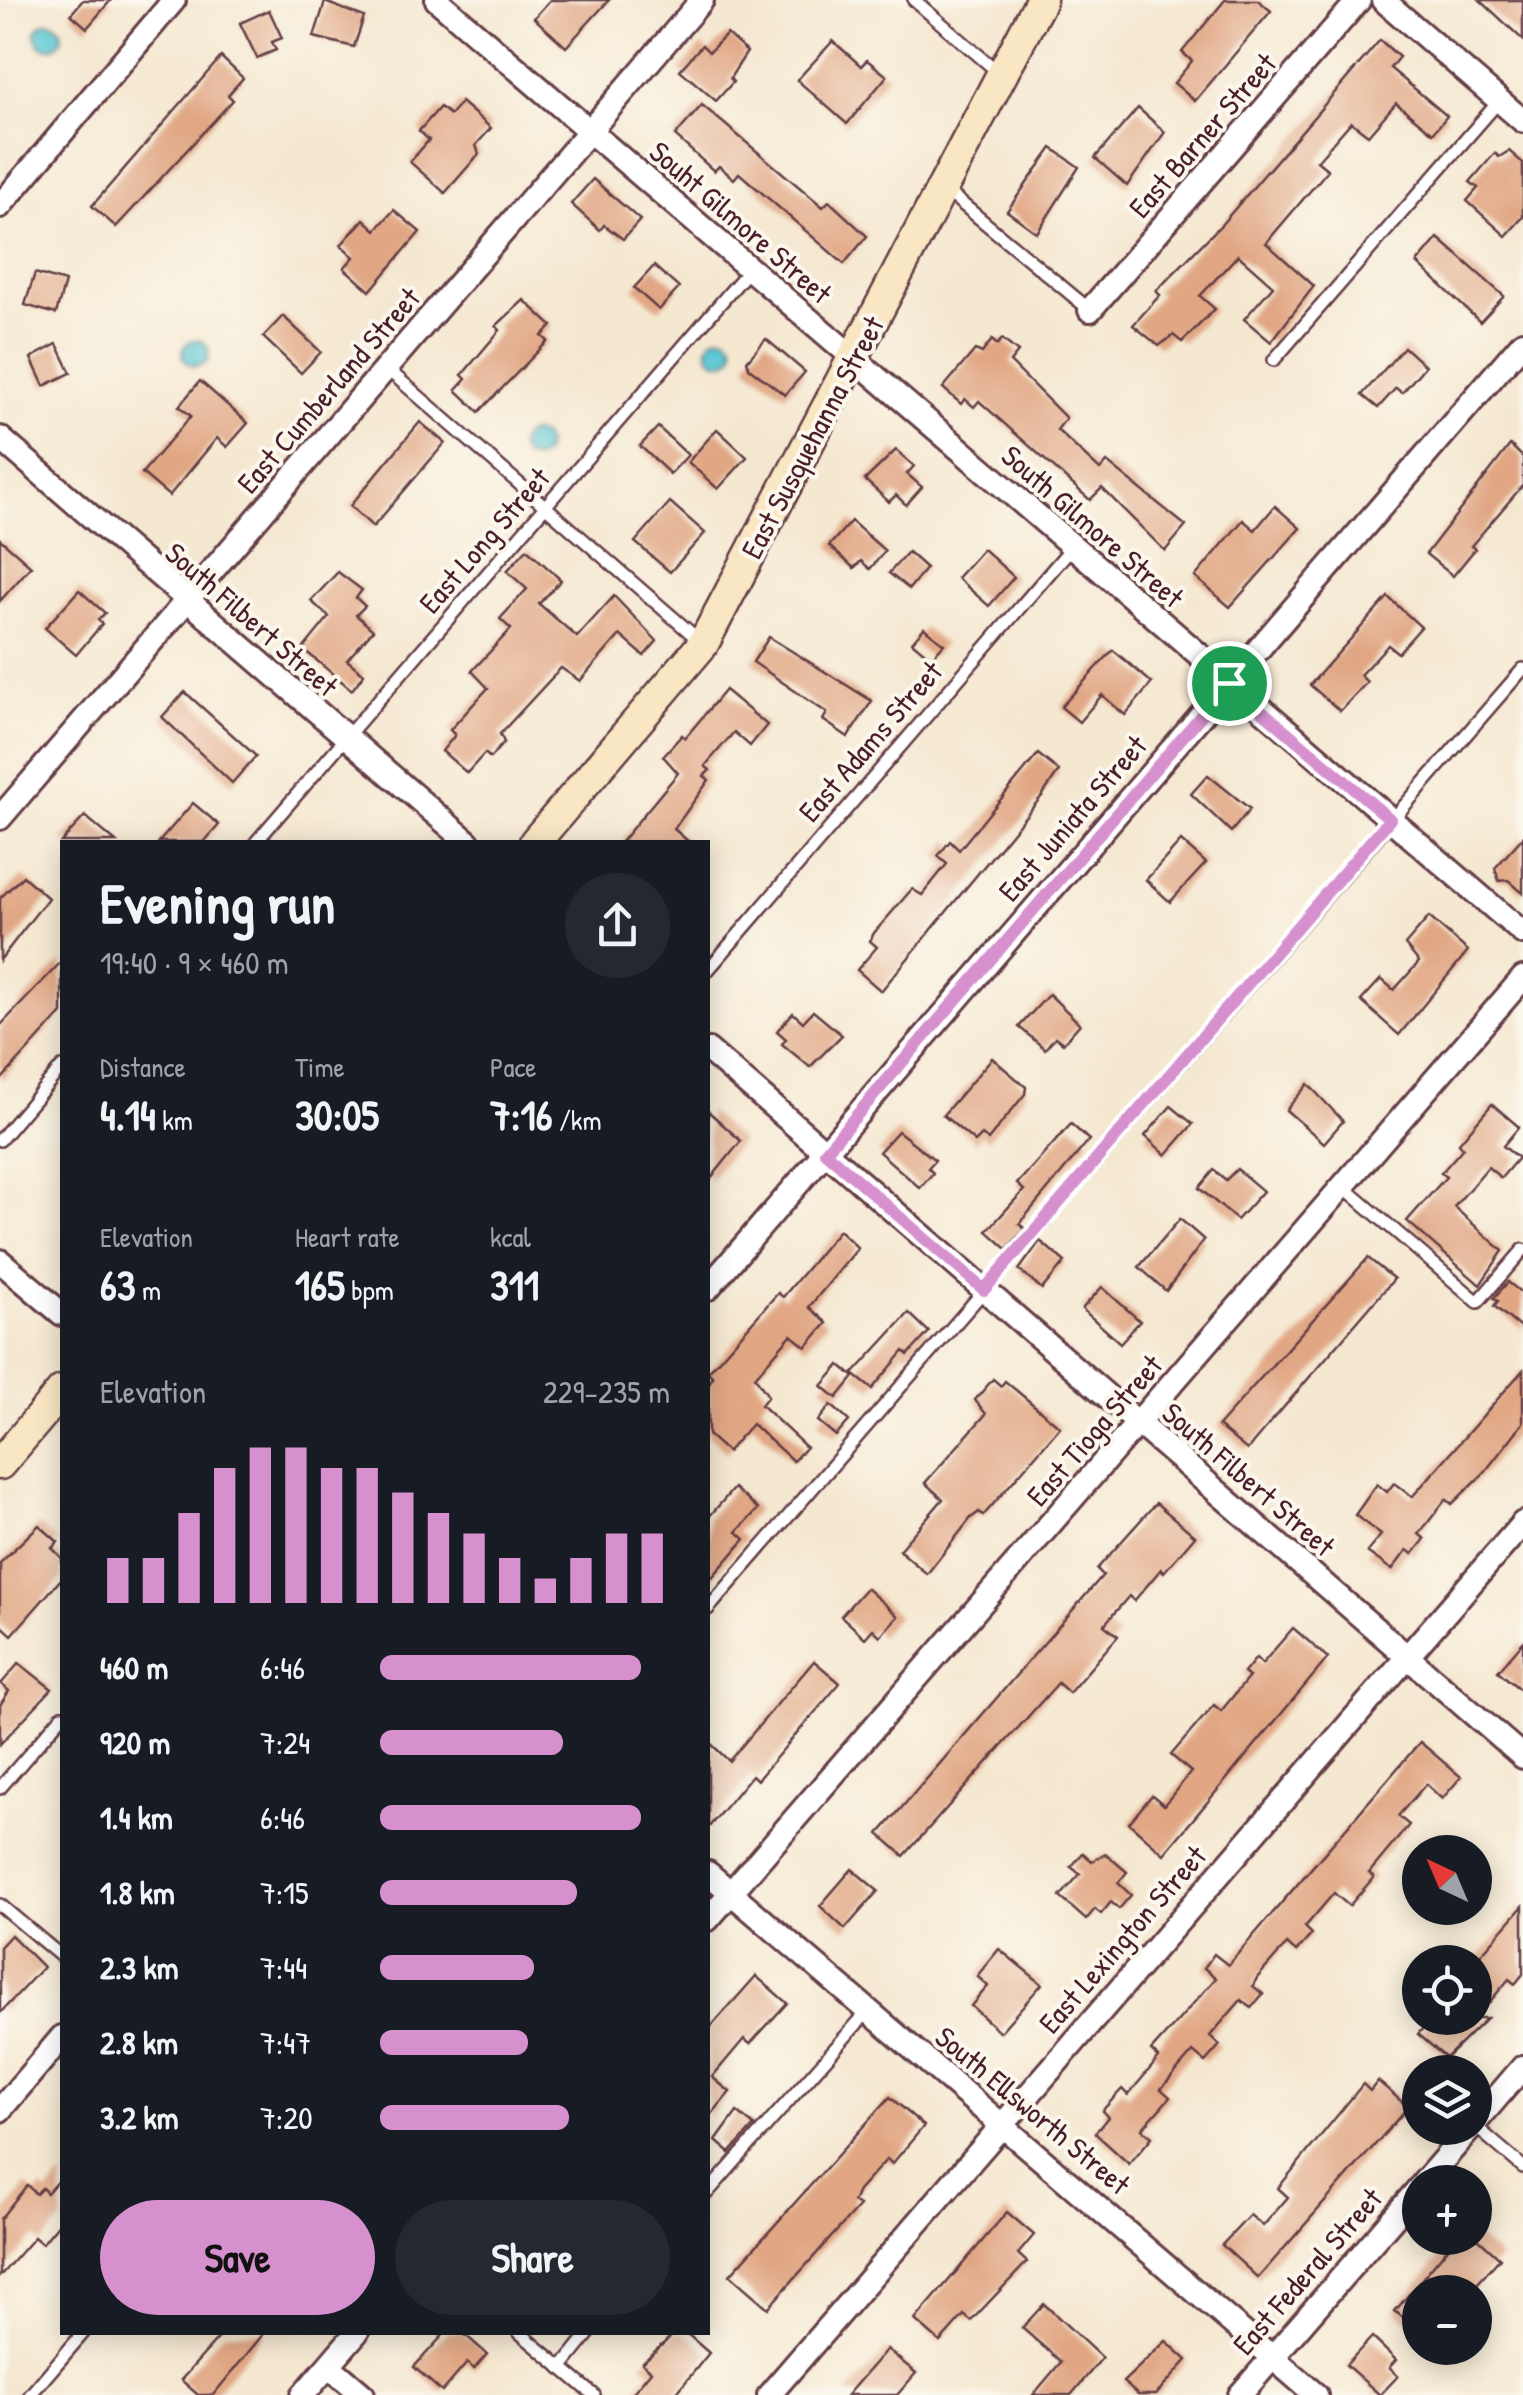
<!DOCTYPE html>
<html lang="en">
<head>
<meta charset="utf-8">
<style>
  :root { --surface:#171b24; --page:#242831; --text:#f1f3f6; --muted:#9ea1a6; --accent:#d690ce }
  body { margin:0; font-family:"Patrick Hand",sans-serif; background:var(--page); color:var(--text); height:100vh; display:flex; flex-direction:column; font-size:38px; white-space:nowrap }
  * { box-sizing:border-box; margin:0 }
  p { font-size:32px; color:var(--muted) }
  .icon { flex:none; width:55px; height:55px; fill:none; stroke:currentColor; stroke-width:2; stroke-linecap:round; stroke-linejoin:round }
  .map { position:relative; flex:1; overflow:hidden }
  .drawer { position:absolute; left:60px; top:840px; width:650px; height:1495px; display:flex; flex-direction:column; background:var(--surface); border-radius:0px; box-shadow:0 5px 25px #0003 }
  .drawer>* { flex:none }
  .needle { width:65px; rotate:316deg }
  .buttons { position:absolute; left:1402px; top:1835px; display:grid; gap:20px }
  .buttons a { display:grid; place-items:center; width:90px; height:90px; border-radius:50%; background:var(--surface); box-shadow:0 5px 25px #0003; font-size:50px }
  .pin { position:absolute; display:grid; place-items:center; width:85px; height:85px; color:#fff; margin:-42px; border:5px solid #fff; border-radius:50%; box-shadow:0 2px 10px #0007 }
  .round { display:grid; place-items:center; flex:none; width:105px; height:105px; border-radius:52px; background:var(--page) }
  .head { display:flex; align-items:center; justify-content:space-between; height:170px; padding:0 40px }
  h1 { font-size:55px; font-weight:700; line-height:75px }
  .metrics { display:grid; grid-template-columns:repeat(3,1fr); gap:15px; height:170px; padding:10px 40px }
  .metrics div { display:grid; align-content:center }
  .metrics b { font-size:42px; font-weight:700 }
  .metrics small { font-size:28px; font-weight:400 }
  .metrics p { font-size:28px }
  .chart { height:280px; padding:20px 40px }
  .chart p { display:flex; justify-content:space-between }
  .chart svg { width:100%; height:180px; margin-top:10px; stroke:var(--accent); stroke-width:6 }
  .primary-button { display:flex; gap:20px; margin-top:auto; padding:20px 40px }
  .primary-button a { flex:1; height:115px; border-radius:60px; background:var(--accent); color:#111; font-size:40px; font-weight:700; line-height:115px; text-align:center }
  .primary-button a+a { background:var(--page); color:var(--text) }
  ul { padding:0 40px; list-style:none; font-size:32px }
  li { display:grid; grid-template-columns:160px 120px 1fr; align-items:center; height:75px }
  li i { height:25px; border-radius:12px; background:var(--accent) }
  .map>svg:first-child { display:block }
  .water { fill:#5cc8d4; stroke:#537480; stroke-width:2.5 }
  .building { fill:#e1a785 }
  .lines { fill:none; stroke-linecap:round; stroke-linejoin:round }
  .lane-casing { stroke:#643d44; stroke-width:16 }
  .street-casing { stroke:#643d44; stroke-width:28 }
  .secondary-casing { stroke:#643d44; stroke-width:35 }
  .lane { stroke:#fff; stroke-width:11 }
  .street { stroke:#fff; stroke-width:22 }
  .secondary { stroke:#f9e7c3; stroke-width:30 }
  .route-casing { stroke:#fff; stroke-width:20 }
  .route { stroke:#d690ce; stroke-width:12 }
  .labels { text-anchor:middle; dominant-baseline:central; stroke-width:8; stroke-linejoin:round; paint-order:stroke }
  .street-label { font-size:30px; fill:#4a1f2b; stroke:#fbf7ec }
</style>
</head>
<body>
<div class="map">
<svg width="1523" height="2395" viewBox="0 0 1523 2395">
  <rect width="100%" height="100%" fill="#fbf7ec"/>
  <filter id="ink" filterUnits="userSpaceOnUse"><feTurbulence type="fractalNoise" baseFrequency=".01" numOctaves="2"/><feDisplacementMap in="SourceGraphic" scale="20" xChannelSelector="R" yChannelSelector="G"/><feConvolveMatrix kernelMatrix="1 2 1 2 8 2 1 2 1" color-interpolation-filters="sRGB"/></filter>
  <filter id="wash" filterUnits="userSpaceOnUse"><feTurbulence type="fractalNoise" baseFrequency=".0048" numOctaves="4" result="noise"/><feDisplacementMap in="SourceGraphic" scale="40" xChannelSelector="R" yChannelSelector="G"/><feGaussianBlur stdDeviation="2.25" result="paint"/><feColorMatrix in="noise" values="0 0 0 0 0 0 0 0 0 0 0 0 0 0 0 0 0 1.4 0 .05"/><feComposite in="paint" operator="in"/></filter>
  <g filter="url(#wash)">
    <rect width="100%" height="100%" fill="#f5e8d1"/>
    <g class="water">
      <circle cx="49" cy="35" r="13"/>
      <circle cx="721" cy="349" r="13"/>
      <circle cx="196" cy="353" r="13"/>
      <circle cx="533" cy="446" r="13"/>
    </g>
    <g id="blocks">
      <g class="building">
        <path d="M83,0h28l-24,28 -16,-14z"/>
        <path d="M550,0h59l-43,47 -32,-29z"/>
        <path d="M1225,0h33l13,11 -76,90 -21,-18 18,-22 -10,-9z"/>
        <path d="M1480,0h43v40z"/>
        <path d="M325,2l39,15 -10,30 -40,-10z"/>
        <path d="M269,10l13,28 -10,4 4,8 -19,8 -17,-35z"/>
        <path d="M727,34l20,18 -17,26 3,4 -17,19 -36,-31 22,-25 7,7z"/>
        <path d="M1380,40l19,17 -9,11 57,48 -14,17 -37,-30 -28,32 -17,-13 -34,39 11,9 -62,73 48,43 -43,56 -27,-23 29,-33 -35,-31 -38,41 15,13 -33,33 -9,-7 -14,11 -26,-21 27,-30 -4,-4 65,-66z"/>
        <path d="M833,41l28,25 6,-6 20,16 -40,48 -50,-44z"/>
        <path d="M221,57l22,21 -15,17 5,5 -117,127 -24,-21z"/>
        <path d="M461,102l30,26 -15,17 3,9 -34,39 -35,-31 19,-22 -10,-9 21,-24 10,8z"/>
        <path d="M702,105l121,102 6,-6 38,35 -23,28 -105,-91 -5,6 -15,-13 -5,5 -39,-35z"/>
        <path d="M1138,108l27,24 -38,54 -32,-28z"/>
        <path d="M1052,148l27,19 -42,66 -30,-22z"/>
        <path d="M1509,151l14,12v54l-17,19 -39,-35 11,-13 -8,-6 25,-29 4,4z"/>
        <path d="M593,179l47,41 -17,19 -19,-14 -4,5 -29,-26z"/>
        <path d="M394,210l26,22 -50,59 -26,-23 10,-11 -13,-12 23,-26 12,11z"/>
        <path d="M1438,238l66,58 -24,26 -63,-59z"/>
        <path d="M654,266l25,22 -20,22 -25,-22z"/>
        <path d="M35,273l30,9 -9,32 -31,-9z"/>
        <path d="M524,300l28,26 -10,10 6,5 -69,71 -23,-22 10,-11 -4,-4 38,-45 -4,-4z"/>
        <path d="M283,316l38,36 -20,21 -38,-36z"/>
        <path d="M766,339l39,33 -20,23 -36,-27 -2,-7z"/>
        <path d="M1002,339l16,13 -8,10 56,56 -9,12 43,40 7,-8 79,64 -21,25 -63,-63 -12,12 -111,-99 -5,6 -9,-8 -4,5 -18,-16 32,-38 7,3 10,-13 5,5z"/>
        <path d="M57,344l14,29 -27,13 -13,-28z"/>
        <path d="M1404,347l21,19 -23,27 -6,-5 -18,20 -16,-13z"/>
        <path d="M200,381l48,42 -21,24 -10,-9 -48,58 -27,-23 49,-57 -12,-10z"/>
        <path d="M420,422l25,21 -72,84 -23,-21z"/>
        <path d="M658,427l30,28 -18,19 -30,-28z"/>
        <path d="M717,429l30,28 -29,32 -30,-27z"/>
        <path d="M1510,445l13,12v28l-52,61 4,3 -22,27 -27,-22z"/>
        <path d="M896,450l18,16 -7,8 15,13 -16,18 -10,-10 -7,7 -24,-22z"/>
        <path d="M670,502l35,31 -35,39 -35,-30z"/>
        <path d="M1275,506l25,22 -70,79 -35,-30 48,-57 12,10z"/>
        <path d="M851,521l34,30 -15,18 -9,-8 -7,7 -25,-22z"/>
        <path d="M0,539l31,27 -31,35z"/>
        <path d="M527,549l34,31 -22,24 38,33 37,-41 43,45 -13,15 -24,-21 -40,46 -19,-13 -61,66 4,8 -14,16 -5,-5 -18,20 -25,-22 13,-16 -5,-5 38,-42 -16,-17 39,-42 -11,-10 27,-30 -20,-18z"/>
        <path d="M983,549l31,28 -25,29 -32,-28z"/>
        <path d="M908,552l18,16 -17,21 -20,-16z"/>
        <path d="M338,572l24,18 -6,8 9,8 -9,9 17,15 -26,30 17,14 -12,16 -49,-41 26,-32 -18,-16z"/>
        <path d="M79,590l26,23 -7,7 4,4 -26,31 -31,-27z"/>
        <path d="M1388,597l33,30 -23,26 -10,-8 -28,30 7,7 -27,29 -30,-26z"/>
        <path d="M924,628l20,16 -13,14 -19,-16z"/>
        <path d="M769,637l103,64 -24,36 -25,-17 4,-7 -74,-51z"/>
        <path d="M1113,650l39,33 -27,32 -23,-20 -23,27 -18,-15z"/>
        <path d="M725,690l42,35 -17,21 -16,-14 -29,34 5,4 -6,6 5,4 -35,49 15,13h-68l57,-69 -15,-17 19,-21 3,3z"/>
        <path d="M185,692l71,64 -24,27 -70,-66z"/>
        <path d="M1038,754l21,17 -17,25 -161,195 -24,-21 20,-23 -7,-6 4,-8 38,-44 10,6 25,-31 -9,-8 12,-15 9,9z"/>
        <path d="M1208,775l42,34 -19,23 -40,-38z"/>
        <path d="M193,803l26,22 -15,17h-45z"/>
        <path d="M85,816l31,26h-55z"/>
        <path d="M1523,837v56l-15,-13 -9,1 -4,-13z"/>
        <path d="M1181,841l25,22 -36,39 -24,-22z"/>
        <path d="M23,876l25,22 -48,62v-62z"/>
        <path d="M1429,917l39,34 -69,84 -38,-34 20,-22 13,11 25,-28 -14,-17z"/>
        <path d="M62,961v52l-62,68v-55z"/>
        <path d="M1049,994l31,30 -17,19 -8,-6 -10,12 -26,-22z"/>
        <path d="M813,1011l29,24 -32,32 -28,-23 4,-5 -9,-8 16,-18 10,9z"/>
        <path d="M992,1058l34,29 -1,7 -37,46 -6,-5 -7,7 -32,-27z"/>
        <path d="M1308,1084l35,37 -19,22 -38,-33z"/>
        <path d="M1492,1104l27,23 -16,19 15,12 -17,20 -13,-11 -34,40 49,44 -23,34 -73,-64 39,-44 -5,-4 22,-25 -4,-5z"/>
        <path d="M1171,1106l22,18 -27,31 -21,-19z"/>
        <path d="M708,1111l33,30 -33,41z"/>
        <path d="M1071,1124l18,16 -70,84 6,5 -18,20 -20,-18 37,-41 -7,-6z"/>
        <path d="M898,1131l37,29 -7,8 5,5 -13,15 -41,-36z"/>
        <path d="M1237,1169l26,22 -26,29 -38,-32 15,-18 12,10z"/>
        <path d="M1180,1219l24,21 -38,51 -27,-24z"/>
        <path d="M839,1230l19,18 -49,59 18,16 -21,24 -15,-12 -36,42 13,19 -7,9 45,42 -13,14 -41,-37 -25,28 -19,-17v-50l5,-8 -5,-5 70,-79 5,4z"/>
        <path d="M1040,1241l25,21 -23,27 -23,-19z"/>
        <path d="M1368,1258l26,21 -147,171 -29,-24z"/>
        <path d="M1508,1282l15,12v36l-29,-24 4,-5 -4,-3z"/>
        <path d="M1102,1287l38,34 -20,22 -38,-34z"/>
        <path d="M909,1313l20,19 -21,23 -4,-4 -32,38 -19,-15z"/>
        <path d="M840,1365l14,12 -17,21 -15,-12z"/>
        <path d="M1523,1370v53l-39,50 -32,31 -6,-5 -27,35 6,5 -12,15 -6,-4 -15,20 -25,-18 14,-17 -26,-20 22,-31 10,8 7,-9 18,14z"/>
        <path d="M993,1379l8,7 4,-5 55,46 -77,89 -4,-4 -8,6 -44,56 -28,-24 44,-51 -18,-16 61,-69 -11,-14z"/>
        <path d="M831,1405l18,16 -13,15 -18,-15z"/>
        <path d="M734,1488l24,21 -21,23 8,7 -37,43v-64z"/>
        <path d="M1156,1503l39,33 -31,36 -3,-3 -27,32 -5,-5 -25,29 14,11 -49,57 -11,-10 -154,173 -25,-22 224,-259 -6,-6z"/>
        <path d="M39,1525l19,17 -6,6 10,10v20l-50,57 -12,-11v-61z"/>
        <path d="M866,1588l32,28 -18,20 -7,-7 -8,9 -24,-22z"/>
        <path d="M1293,1628l35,30 -164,196 -35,-31 23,-28 12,10 27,-33 -20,-17 43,-50 7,6 28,-34 -5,-4 12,-15 6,6z"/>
        <path d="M1523,1642v50l-25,-21z"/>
        <path d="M814,1661l26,22 -83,97 -5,-5 -44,53v-87l21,20z"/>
        <path d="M19,1663l33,26 -52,55v-39l9,-14 -8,-7z"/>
        <path d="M1420,1742l41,35 -19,22 -16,-15 -28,32 11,9 -40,48 5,4 -25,29 -15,-13 -29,34 7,7 -16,18 -9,-8 -30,34 -4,8 10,8 -12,14 -10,-8 -31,36 10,9 -15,17 -12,-10 -32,37 9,8 -28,32 10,8 -23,27 -34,-31 13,-16 -6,-6 20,-22 6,6 31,-37 -8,-7 65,-73 -12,-10 10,-14 14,11z"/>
        <path d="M1083,1853l9,8 14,-7 21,18 -9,11 13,12 -12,14 -8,-7 -10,12 -6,-5 -9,11 -26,-23 20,-23 -9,-7z"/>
        <path d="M852,1869l26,22 -33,38 -25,-23z"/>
        <path d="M1523,1906v68l-8,10 -6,-5 -33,39h11l-41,40 -28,-24 14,-16h43v-57z"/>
        <path d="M11,1935l32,32 -43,46v-66z"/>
        <path d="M999,1949l43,35 -42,48 -29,-26 17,-20 -11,-10z"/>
        <path d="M756,1976l31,27 -37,41 -6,-5 -32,38 18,15 -22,27v-89z"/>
        <path d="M1378,2081l30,26 -150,171 -36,-33 28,-30 13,11 25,-29 -10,-9 85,-104 7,7z"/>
        <path d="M890,2097l34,29 -32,38 -5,-5 -29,32 -5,11 6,4 -91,102 -38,-33z"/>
        <path d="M737,2112l17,14 -24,27 -14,-12z"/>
        <path d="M62,2176v44l-20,24 -8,-7 -34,39v-57l27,-34 9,9 6,-6 5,5z"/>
        <path d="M1007,2212l27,23 -16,19 9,8 -56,59 -7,-6 -24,27 -25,-22z"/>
        <path d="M1456,2238h22l22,20 -30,34h-50v40l-25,-21z"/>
        <path d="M1044,2304l58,54 -31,37h-38l28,-33 -39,-34z"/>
        <path d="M224,2332h41l-52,63h-15l-17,-15z"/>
        <path d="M446,2332h16l25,22 -13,15 -7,-6 -25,29 -28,-25z"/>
        <path d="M676,2332h9l24,21 -34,42h-44l20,-24 -9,-8z"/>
        <path d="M1372,2337l24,23 -7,8 9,8 -18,19 -34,-30z"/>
        <path d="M1166,2341l21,19 -31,35h-18l-15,-13z"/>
        <path d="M887,2349l29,24 -19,22h-50z"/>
      </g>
    </g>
  </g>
  <g filter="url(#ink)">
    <use href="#blocks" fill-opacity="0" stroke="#643d44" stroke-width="2.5"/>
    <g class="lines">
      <defs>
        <g id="lane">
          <path d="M914,0l84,72"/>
          <path d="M943,188l147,122"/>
          <path d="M1274,360l225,-259"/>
          <path d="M386,368l314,273"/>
          <path d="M256,842l493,-572"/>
          <path d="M708,970l364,-423"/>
          <path d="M0,1140l62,-73"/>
          <path d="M1344,1187l134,115 45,-52"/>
          <path d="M708,1609l815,-940"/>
          <path d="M0,1788l62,-72"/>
          <path d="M0,1905l62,52"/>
          <path d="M1475,2126l48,41"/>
          <path d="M708,2192l161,-182"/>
          <path d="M519,2332l75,63"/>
          <path d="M561,2368l29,-36"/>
          <path d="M30,2395l54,-63"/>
        </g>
        <g id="street">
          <path d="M437,0l1086,933"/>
          <path d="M1383,0l140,121"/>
          <path d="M0,206l174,-206"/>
          <path d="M1090,310l269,-310"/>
          <path d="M0,438l468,404"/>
          <path d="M0,818l702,-818"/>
          <path d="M708,1050l815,707"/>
          <path d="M0,1261l62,53"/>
          <path d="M708,1288l815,-946"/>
          <path d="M708,1873l608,522"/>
          <path d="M708,1919l815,-941"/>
          <path d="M0,2110l62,-73"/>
          <path d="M1475,2123l48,-56"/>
          <path d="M1424,2182l47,-54"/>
          <path d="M329,2366l34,29"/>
          <path d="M303,2395l54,-63"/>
          <path d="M769,2395l754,-872"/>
          <path d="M1240,2395l180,-208"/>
        </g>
        <g id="secondary">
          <path d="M535,842l168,-198 338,-644"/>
          <path d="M0,1464l62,-73"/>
        </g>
      </defs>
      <use href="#lane" class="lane-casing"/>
      <use href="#street" class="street-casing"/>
      <use href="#secondary" class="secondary-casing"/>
      <use href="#lane" class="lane"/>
      <use href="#street" class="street"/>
      <use href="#secondary" class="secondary"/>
    </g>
  </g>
  <g class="lines" filter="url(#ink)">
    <defs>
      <path id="route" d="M1229,683l161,136 -406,471 -159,-138z"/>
    </defs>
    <use href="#route" class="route-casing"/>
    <use href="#route" class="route"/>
  </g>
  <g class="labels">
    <g class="street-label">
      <text transform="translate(1202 135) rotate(-49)">East Barner Street</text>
      <text transform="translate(741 222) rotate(41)">Souht Gilmore Street</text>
      <text transform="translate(328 390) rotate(-49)">East Cumberland Street</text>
      <text transform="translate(812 437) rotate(-62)">East Susquehanna Street</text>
      <text transform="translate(1093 526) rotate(41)">South Gilmore Street</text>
      <text transform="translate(484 540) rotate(-49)">East Long Street</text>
      <text transform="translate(252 619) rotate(41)">South Filbert Street</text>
      <text transform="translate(870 741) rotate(-49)">East Adams Street</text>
      <text transform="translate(1072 818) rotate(-49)">East Juniata Street</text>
      <text transform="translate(1094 1430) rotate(-49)">East Tioga Street</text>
      <text transform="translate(1249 1479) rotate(41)">South Filbert Street</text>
      <text transform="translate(1122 1939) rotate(-49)">East Lexington Street</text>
      <text transform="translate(1033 2110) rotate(40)">South Ellsworth Street</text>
      <text transform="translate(1307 2271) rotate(-49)">East Federal Street</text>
    </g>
  </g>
</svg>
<div class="buttons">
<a><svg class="needle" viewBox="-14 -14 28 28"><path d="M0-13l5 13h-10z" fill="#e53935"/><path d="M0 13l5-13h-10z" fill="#9ea1a6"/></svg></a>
<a><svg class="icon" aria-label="locate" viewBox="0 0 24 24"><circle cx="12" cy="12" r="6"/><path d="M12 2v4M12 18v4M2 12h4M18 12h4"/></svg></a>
<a><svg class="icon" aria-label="layers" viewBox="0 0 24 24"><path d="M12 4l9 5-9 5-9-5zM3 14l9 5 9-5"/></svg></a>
<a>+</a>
<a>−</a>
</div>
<div class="pin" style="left:1229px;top:683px;background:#1e9e55"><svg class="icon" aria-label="arrive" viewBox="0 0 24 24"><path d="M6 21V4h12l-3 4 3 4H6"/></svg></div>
<section class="drawer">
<div class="head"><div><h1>Evening run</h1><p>19:40 · 9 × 460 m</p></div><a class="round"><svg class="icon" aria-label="share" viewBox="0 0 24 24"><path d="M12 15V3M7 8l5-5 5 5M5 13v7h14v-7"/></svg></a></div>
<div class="metrics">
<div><p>Distance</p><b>4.14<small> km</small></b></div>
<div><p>Time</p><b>30:05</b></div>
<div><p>Pace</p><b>7:16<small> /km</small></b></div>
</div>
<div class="metrics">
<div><p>Elevation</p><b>63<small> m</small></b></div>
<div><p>Heart rate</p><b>165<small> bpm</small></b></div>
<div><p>kcal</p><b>311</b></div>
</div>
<div class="chart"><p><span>Elevation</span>229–235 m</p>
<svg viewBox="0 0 160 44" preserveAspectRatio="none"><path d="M5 44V33M15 44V33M25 44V22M35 44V11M45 44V6M55 44V6M65 44V11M75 44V11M85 44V17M95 44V22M105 44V27M115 44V33M125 44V38M135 44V33M145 44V27M155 44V27"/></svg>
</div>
<ul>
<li><b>460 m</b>6:46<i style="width:90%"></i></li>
<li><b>920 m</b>7:24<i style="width:63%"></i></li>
<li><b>1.4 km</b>6:46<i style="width:90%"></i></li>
<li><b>1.8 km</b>7:15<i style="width:68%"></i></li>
<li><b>2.3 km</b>7:44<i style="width:53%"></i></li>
<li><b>2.8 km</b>7:47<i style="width:51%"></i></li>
<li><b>3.2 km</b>7:20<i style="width:65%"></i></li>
</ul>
<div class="primary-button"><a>Save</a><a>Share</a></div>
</section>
</div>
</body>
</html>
